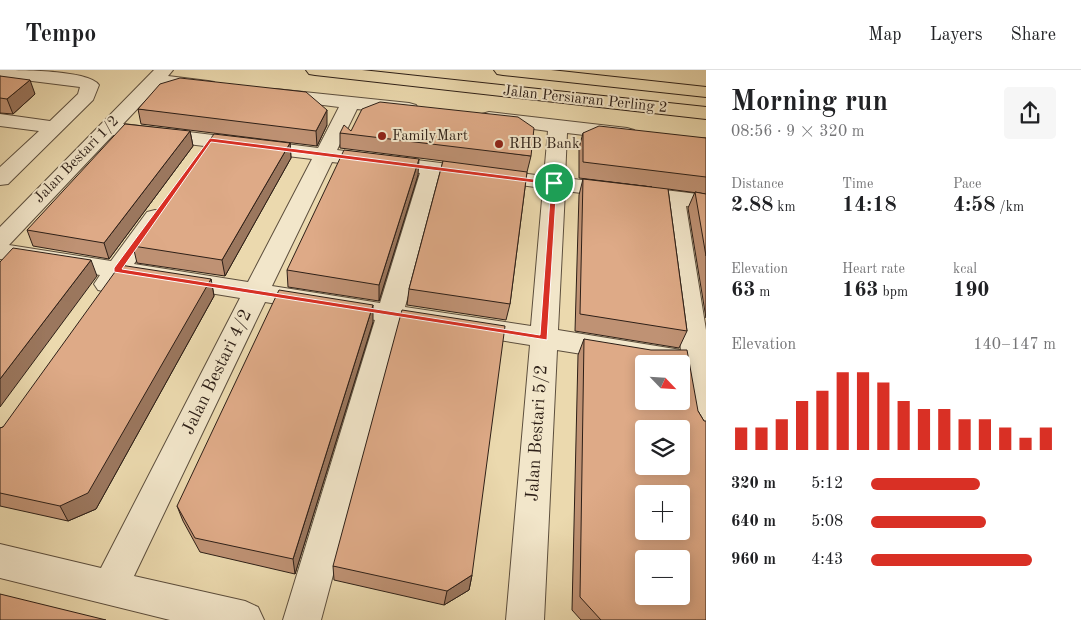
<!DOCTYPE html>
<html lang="en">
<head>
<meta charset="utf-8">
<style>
  :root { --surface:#fff; --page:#f6f6f6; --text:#202124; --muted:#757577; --line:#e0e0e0; --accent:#d93025 }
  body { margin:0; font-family:"Old Standard TT",serif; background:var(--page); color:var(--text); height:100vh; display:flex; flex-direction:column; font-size:19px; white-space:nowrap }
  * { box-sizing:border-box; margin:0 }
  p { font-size:16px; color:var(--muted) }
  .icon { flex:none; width:28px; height:28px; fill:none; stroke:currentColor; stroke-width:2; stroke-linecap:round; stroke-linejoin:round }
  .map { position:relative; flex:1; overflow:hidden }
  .drawer { display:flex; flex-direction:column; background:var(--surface); width:375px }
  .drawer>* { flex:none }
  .needle { width:32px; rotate:115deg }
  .fabs { position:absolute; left:635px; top:285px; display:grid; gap:10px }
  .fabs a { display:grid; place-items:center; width:55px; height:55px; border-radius:5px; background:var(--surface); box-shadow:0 2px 12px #0003; font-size:25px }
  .pin { position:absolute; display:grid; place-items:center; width:42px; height:42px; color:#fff; margin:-21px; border:2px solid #fff; border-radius:50%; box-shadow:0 1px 5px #0007 }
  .round { display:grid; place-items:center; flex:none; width:52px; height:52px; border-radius:5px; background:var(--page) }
  .headline { display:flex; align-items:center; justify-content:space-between; height:85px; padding:0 25px }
  h1 { font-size:28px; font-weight:700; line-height:38px }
  .figures { display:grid; grid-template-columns:repeat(3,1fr); gap:8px; height:85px; padding:5px 25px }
  .figures div { display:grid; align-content:center }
  .figures b { font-size:21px; font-weight:700 }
  .figures small { font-size:14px; font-weight:400 }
  .figures p { font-size:14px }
  .chart { height:140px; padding:10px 25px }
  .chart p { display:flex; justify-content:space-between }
  .chart svg { width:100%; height:90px; margin-top:5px; stroke:var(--accent); stroke-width:6 }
  ul { padding:0 25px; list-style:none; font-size:16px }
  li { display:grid; grid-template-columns:80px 60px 1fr; align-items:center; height:38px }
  li i { height:12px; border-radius:6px; background:var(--accent) }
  header { display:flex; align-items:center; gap:30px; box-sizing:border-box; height:70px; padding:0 25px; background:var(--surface); border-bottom:1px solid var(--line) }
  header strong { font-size:24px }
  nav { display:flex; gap:28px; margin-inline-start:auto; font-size:18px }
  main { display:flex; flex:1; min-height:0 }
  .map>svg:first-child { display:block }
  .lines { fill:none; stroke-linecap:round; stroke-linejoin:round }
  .minor-casing { stroke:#5c4e3d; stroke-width:2 }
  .major-casing { stroke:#2d1f17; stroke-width:2 }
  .minor { fill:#f2e6ca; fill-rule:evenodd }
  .major { fill:#ebd9ae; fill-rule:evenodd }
  .wall { fill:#bf9274; stroke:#2d1f17 }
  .shaded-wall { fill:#9b775e; stroke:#2d1f17 }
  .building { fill:#deaa87; stroke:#2d1f17; fill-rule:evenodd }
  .route { fill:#d93025; stroke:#fff; fill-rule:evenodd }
  .poi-dot { fill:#8f2418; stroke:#f2e6ca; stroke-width:2 }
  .labels { text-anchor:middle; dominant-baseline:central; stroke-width:4; stroke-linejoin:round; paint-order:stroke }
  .far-street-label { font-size:15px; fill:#2d1f17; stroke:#f2e6ca }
  .far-poi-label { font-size:15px; fill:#2d1f17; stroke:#f2e6ca; text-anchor:start }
  .street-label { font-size:18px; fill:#2d1f17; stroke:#f2e6ca }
</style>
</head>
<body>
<header>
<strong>Tempo</strong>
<nav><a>Map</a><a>Layers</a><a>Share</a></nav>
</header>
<main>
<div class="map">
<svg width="706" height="550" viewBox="0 0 706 550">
  <rect width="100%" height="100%" fill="#ebd9ae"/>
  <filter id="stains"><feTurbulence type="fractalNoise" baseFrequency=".004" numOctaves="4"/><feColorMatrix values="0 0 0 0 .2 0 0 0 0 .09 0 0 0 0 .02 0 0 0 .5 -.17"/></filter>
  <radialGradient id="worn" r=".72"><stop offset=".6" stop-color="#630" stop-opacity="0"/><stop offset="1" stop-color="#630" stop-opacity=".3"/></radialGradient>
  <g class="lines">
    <defs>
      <g id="minor">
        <path d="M0,0c19,0 89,0 99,15l-6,15 -85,84 -8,1v-18l39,-36 -39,-5v-12l50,7 28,-27 2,-7 -80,-10z"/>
        <path d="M154,0h19l-5,6 40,5 6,1 3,4 -3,4 -6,1 -49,-5 -36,38 195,24 21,-41 -64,-8 -6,-1 -3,-4 3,-4 6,-1 134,14 7,2 2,4 -2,4 -7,2 -52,-6 -20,41 207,26 4,-45 -66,-9 -2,-4 2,-4 7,-2 138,16 7,2 3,4 -3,4 -7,2 -60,-7 -2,45 141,17v14l-20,-3 20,124v108l-11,-3 -4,-9 -10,-62h-37l-87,-14 -13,270h-38l24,-275 -130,-21 -79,296h-38l92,-300 -110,-18 -131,274 111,25 13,6 6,13h-94l-170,-42v-34l101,24 139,-270 -116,-19 -8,11 -9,2 -9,-2 -4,-6 6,-9 -100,-16v-32zM113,65l199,24 -64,123 -114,-18 32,-47 -3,-5 -8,-2 -8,2 -36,49 -102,-16zM332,92l88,11 -40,130 -108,-17zM440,105l103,13 -12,138 -126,-19zM565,121l99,12 17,147 -123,-20z"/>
      </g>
      <g id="major">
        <path d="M306,0h56l344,37v12l-391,-44 -6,-1z"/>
        <path d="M494,0h57l155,17v10l-203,-22 -6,-1z"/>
      </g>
    </defs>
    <use href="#minor" class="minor-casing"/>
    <use href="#major" class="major-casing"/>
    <use href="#minor" class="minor"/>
    <use href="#major" class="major"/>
  </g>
  <g class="wall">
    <path d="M0,6l35,18 -22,20 -13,-1z"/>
    <path d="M138,39l189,16 -10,21 -176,-22z"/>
    <path d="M190,61l3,15 -84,113 -76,-13 -6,-16z"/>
    <path d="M351,61l180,25 -4,16 -17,132 -4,16 -99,-15 2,-16 34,-128 -103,-13v-15z"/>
    <path d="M583,63l123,5v180l-18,-110 7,-16 10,2 -37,-5 19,142 -8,17 -104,-17 4,-136 4,-16 69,8 -73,-9v-30z"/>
    <path d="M290,73l1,15 -66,118 -88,-13 -4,-17z"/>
    <path d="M418,105l-39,126 -91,-14 -1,-17z"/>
    <path d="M211,209l3,17 -118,213 -28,12 -68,-15v-78l3,-1z"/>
    <path d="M373,252l-78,252 -95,-22 -17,-31 -6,-15z"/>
    <path d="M584,269l114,72 6,10 2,199h-125l-9,-10 6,-255z"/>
    <path d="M333,496l139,9 -3,15 -25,15 -110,-25z"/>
  </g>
  <g class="shaded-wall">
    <path d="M30,10l5,14 -22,20 -6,-15z"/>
    <path d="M327,40v15l-10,21 -1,-15z"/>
    <path d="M190,61l3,15 -84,113 -5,-16z"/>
    <path d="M290,73l1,15 -66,118 -3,-16z"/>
    <path d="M419,89l-1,16 -39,126v-16z"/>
    <path d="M91,190l6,16 -97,131v-28z"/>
    <path d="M211,209l3,17 -118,213 -28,12 -8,-15z"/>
    <path d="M373,235v17l-78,252 -2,-15z"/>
    <path d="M472,505l-3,15 -25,15 3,-14z"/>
  </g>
  <g class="building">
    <path d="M0,6l30,4 -23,19 -7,-1z"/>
    <path d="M180,8l126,14 21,18 -11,21 -178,-22 22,-25z"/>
    <path d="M380,32l138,15 16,11 -3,28 -191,-23 4,-8 7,6 11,-22z"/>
    <path d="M125,54l65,7 -86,112 -77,-13z"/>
    <path d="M599,56l107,12v39l-123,-15v-29z"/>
    <path d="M214,64l76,9 -68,117 -89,-14z"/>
    <path d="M344,80l75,9 -40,126 -92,-15z"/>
    <path d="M443,91l84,11 -17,132 -101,-15z"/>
    <path d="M583,109l85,10 19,142 -107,-17z"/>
    <path d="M695,122l11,2v62z"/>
    <path d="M13,178l78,12 -91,119v-117z"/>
    <path d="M120,195l91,14 -123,214 -28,13 -60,-13v-65l3,-1z"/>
    <path d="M279,220l94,15 -80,254 -98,-21 -18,-32z"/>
    <path d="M402,240l103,16 -33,249 -25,16 -114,-25z"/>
    <path d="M584,269l67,11h36l11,61 6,10h2v199h-105l-21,-23zM644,294h37v37h-37zM644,359h37v37h-37zM644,424h37v37h-37zM644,489h37v37h-37z"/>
    <path d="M0,524l106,26h-106z"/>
  </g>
  <path class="route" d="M210,68l347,44 -10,158 -433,-68v-4zM211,72l340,43 -11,150 -418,-66z"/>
  <g class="poi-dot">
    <circle cx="382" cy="66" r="5"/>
    <circle cx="499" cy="74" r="5"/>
  </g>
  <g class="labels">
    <g class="far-street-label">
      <text transform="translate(585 30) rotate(6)">Jalan Persiaran Perling 2</text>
      <text transform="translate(77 90) rotate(-46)">Jalan Bestari 1/2</text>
    </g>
    <g class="far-poi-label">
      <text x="392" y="66">FamilyMart</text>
      <text x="509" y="74">RHB Bank</text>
    </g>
    <g class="street-label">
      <text transform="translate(217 302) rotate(-64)">Jalan Bestari 4/2</text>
      <text transform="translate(537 363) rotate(-86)">Jalan Bestari 5/2</text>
    </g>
  </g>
  <rect width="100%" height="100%" filter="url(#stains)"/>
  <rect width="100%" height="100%" fill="url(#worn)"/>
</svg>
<div class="fabs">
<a><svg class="needle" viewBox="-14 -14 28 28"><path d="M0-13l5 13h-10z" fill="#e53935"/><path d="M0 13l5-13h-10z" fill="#757577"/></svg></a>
<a><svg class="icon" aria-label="layers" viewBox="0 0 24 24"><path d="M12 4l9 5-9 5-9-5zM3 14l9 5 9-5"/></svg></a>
<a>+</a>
<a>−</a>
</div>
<div class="pin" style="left:554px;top:113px;background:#1e9e55"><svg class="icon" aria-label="arrive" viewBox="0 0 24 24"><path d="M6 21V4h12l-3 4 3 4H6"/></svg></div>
</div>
<section class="drawer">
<div class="headline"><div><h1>Morning run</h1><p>08:56 · 9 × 320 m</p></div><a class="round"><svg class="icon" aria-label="share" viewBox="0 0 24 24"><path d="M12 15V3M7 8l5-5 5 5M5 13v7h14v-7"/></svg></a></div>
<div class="figures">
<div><p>Distance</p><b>2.88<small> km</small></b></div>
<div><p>Time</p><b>14:18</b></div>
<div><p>Pace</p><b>4:58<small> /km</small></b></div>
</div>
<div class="figures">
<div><p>Elevation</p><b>63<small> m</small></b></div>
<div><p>Heart rate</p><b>163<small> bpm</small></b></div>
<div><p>kcal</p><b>190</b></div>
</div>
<div class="chart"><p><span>Elevation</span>140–147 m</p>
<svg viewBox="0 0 160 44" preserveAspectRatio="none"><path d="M5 44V33M15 44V33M25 44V29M35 44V20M45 44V15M55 44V6M65 44V6M75 44V11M85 44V20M95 44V24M105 44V24M115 44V29M125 44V29M135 44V33M145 44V38M155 44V33"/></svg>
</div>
<ul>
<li><b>320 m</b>5:12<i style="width:59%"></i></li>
<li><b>640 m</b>5:08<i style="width:62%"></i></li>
<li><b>960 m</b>4:43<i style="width:87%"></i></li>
</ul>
</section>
</main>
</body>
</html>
